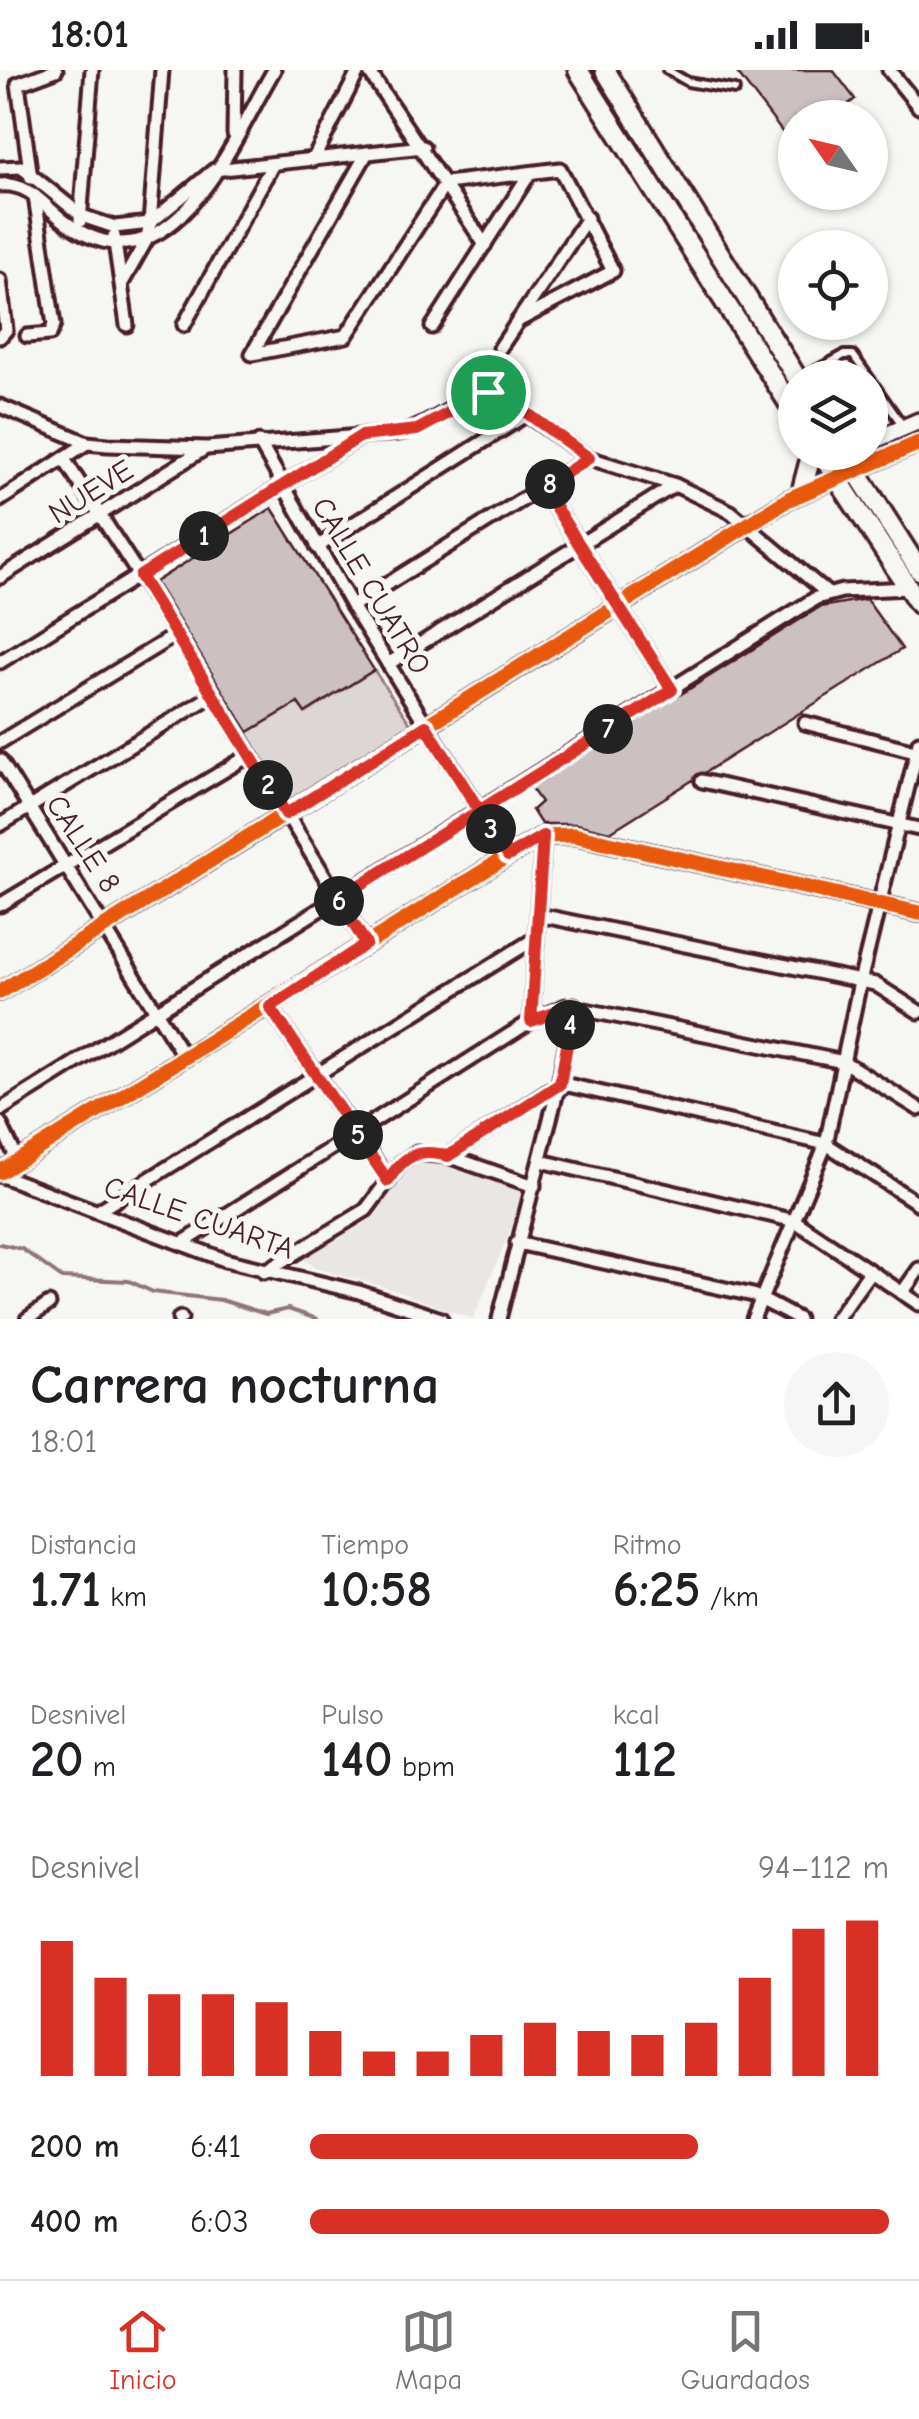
<!DOCTYPE html>
<html lang="es">
<head>
<meta charset="utf-8">
<style>
  :root { --surface:#fff; --page:#f6f6f6; --text:#202124; --muted:#757577; --line:#e0e0e0; --accent:#d93025 }
  body { margin:0; font-family:"Comic Neue",sans-serif; background:var(--page); color:var(--text); height:100vh; display:flex; flex-direction:column; font-size:38px; white-space:nowrap }
  * { box-sizing:border-box; margin:0 }
  p { font-size:32px; color:var(--muted) }
  .icon { flex:none; width:55px; height:55px; fill:none; stroke:currentColor; stroke-width:2; stroke-linecap:round; stroke-linejoin:round }
  .map { position:relative; height:1249px; overflow:hidden }
  .side { display:flex; flex-direction:column; background:var(--surface); flex:1 }
  .side>* { flex:none }
  .needle { width:65px; rotate:304deg }
  .tools { position:absolute; left:778px; top:30px; display:grid; gap:20px }
  .tools a { display:grid; place-items:center; width:110px; height:110px; border-radius:50%; background:var(--surface); box-shadow:0 2px 8px #0004; font-size:50px }
  .pin { position:absolute; display:grid; place-items:center; width:85px; height:85px; color:#fff; margin:-42px; border:5px solid #fff; border-radius:50%; box-shadow:0 2px 10px #0007 }
  .km { position:absolute; width:50px; height:50px; margin:-25px; border-radius:50%; background:#222; color:#fff; font-size:28px; line-height:50px; text-align:center }
  .round { display:grid; place-items:center; flex:none; width:105px; height:105px; border-radius:52px; background:var(--page) }
  .headline { display:flex; align-items:center; justify-content:space-between; height:170px; padding:0 30px }
  h1 { font-size:55px; font-weight:700; line-height:75px }
  .metrics { display:grid; grid-template-columns:repeat(3,1fr); gap:15px; height:170px; padding:10px 30px }
  .metrics div { display:grid; align-content:center }
  .metrics b { font-size:50px; font-weight:700 }
  .metrics small { font-size:28px; font-weight:400 }
  .metrics p { font-size:28px }
  .chart { height:280px; padding:20px 30px }
  .chart p { display:flex; justify-content:space-between }
  .chart svg { width:100%; height:180px; margin-top:10px; stroke:var(--accent); stroke-width:6 }
  ul { padding:0 30px; list-style:none; font-size:32px }
  li { display:grid; grid-template-columns:160px 120px 1fr; align-items:center; height:75px }
  li i { height:25px; border-radius:12px; background:var(--accent) }
  .status { display:flex; justify-content:space-between; align-items:center; height:70px; padding:0 50px; background:var(--surface); direction:ltr }
  .status svg { height:28px; fill:currentColor }
  .tabs { display:flex; justify-content:space-around; align-items:center; height:140px; border-top:2px solid var(--line); background:var(--surface); font-size:28px; color:var(--muted) }
  .tabs a { display:grid; justify-items:center; gap:5px }
  .tabs .on { color:var(--accent) }
  .map>svg:first-child { display:block }
  .built { fill:#e9e6e3 }
  .green { fill:#ddd6d5; stroke:#947a80; stroke-width:2.5 }
  .lines { fill:none; stroke-linecap:round; stroke-linejoin:round }
  .stream { stroke:#8e747a; stroke-width:4 }
  .building { fill:#ccc1c0; stroke:#4a1f2b; stroke-width:2.5 }
  .lane-casing { stroke:#4a1f2b; stroke-width:14 }
  .street-casing { stroke:#4a1f2b; stroke-width:19 }
  .secondary-casing { stroke:#4a1f2b; stroke-width:22 }
  .primary-casing { stroke:#4a1f2b; stroke-width:25 }
  .lane { stroke:#f6f6f2; stroke-width:6 }
  .street { stroke:#f6f6f2; stroke-width:11 }
  .secondary { stroke:#f6f6f2; stroke-width:15 }
  .primary { stroke:#f6f6f2; stroke-width:18 }
  .cycleway-casing { stroke:#f6f6f2; stroke-width:21 }
  .cycleway { stroke:#e8590c; stroke-width:15 }
  .route-casing { stroke:#fff; stroke-width:20 }
  .route { stroke:#d93025; stroke-width:12 }
  .labels { text-anchor:middle; dominant-baseline:central; stroke-width:10; stroke-linejoin:round; paint-order:stroke }
  .street-label { font-size:30px; fill:#4a1f2b; stroke:#f6f6f2 }
</style>
</head>
<body>
<div class="status"><b>18:01</b><svg viewBox="0 0 49 12"><path d="M0 12V9h3v3zM5 12V6h3v6zM10 12V3h3v9zM15 12V0h3v12zM26 1h20v11H26zM47 4h2v5h-2z"/></svg></div>
<div class="map">
<svg width="919" height="1249" viewBox="0 0 919 1249">
  <rect width="100%" height="100%" fill="#f6f6f2"/>
  <filter id="ink" filterUnits="userSpaceOnUse"><feTurbulence type="fractalNoise" baseFrequency=".01" numOctaves="2"/><feDisplacementMap in="SourceGraphic" scale="20" xChannelSelector="R" yChannelSelector="G"/><feConvolveMatrix kernelMatrix="1 2 1 2 8 2 1 2 1" color-interpolation-filters="sRGB"/></filter>
  <g filter="url(#ink)">
    <path class="built" d="M424,1083l103,38 -54,128 -91,-33 -67,-18 -11,-9 66,-39 29,-51z"/>
    <path class="green" d="M374,600l38,56 -126,77 -43,-68 55,-32 8,10z"/>
    <g class="lines">
      <path class="stream" d="M0,1174l22,5 40,29 67,3 24,11 68,8 45,14 22,-5 29,10"/>
    </g>
    <g class="building">
      <path d="M735,0h98l22,29 -24,19 -11,-13 -16,13h-9v6l-12,9z"/>
      <path d="M272,438l102,162 -69,43 -7,-10 -50,29 -93,-150z"/>
      <path d="M866,529l36,50 -292,183 -34,-8h-35l-9,-14 9,-8 -10,-14 289,-181z"/>
    </g>
    <g class="lines">
      <defs>
        <g id="lane">
          <path d="M667,0l21,12 47,8"/>
          <path d="M802,308l42,-23h9l50,71"/>
        </g>
        <g id="street">
          <path d="M368,0l117,175"/>
          <path d="M889,0l30,37"/>
          <path d="M234,64l1,-64"/>
          <path d="M367,83l-115,201 94,-18 100,-153 114,-14 53,102 -95,50"/>
          <path d="M313,90l46,-90"/>
          <path d="M0,98l21,-1 61,49 33,11 35,-4 64,-53 209,-23"/>
          <path d="M31,108l-13,-94 38,-14"/>
          <path d="M0,115c32,-3 46,25 71,41 103,69 163,-89 203,-156"/>
          <path d="M80,151l12,-151"/>
          <path d="M114,166l13,89"/>
          <path d="M0,210l6,50 -6,7"/>
          <path d="M122,213l25,-44 3,-16 12,-153"/>
          <path d="M184,255l89,-161"/>
          <path d="M432,257l98,-154"/>
          <path d="M27,266l23,-2 4,-9 -19,-129"/>
          <path d="M500,278l87,-130"/>
          <path d="M0,336l87,37 21,2 99,3 192,-15c33,-6 69,-42 97,-40l93,65 86,27 56,27 96,81"/>
          <path d="M259,372l93,164 156,250"/>
          <path d="M64,389l113,175 189,310"/>
          <path d="M543,418l129,202"/>
          <path d="M0,430l87,-57"/>
          <path d="M317,477l210,-133"/>
          <path d="M0,507l204,-128"/>
          <path d="M352,536l237,-148"/>
          <path d="M0,592l357,-223"/>
          <path d="M388,594l287,-179"/>
          <path d="M805,653l114,29"/>
          <path d="M0,672l177,-108"/>
          <path d="M0,690l185,298"/>
          <path d="M702,711l217,48"/>
          <path d="M0,755l213,-130"/>
          <path d="M0,835l250,-150"/>
          <path d="M539,845l336,69 44,28"/>
          <path d="M270,937l119,174"/>
          <path d="M531,951l12,-185"/>
          <path d="M0,1040l816,-512 26,-7 67,-3"/>
          <path d="M0,1053l18,38"/>
          <path d="M448,1086l101,-66 19,-5 258,59 93,60"/>
          <path d="M541,1091l254,60 124,83"/>
          <path d="M0,1105l225,85 134,32 82,27"/>
          <path d="M98,1141l438,-273"/>
          <path d="M184,1172l347,-221 35,-15 278,56 75,47"/>
          <path d="M517,1173l236,52 45,24"/>
          <path d="M264,1202l102,-62 35,-47 15,-10 32,3 86,30"/>
          <path d="M902,1223l17,-24"/>
          <path d="M27,1249l22,-15"/>
          <path d="M179,1249l2,-1"/>
          <path d="M499,1249l60,-235 15,-79"/>
          <path d="M753,1249l73,-175 34,-162 59,-240"/>
          <path d="M836,1249l34,-47"/>
        </g>
        <g id="secondary">
          <path d="M870,372l49,-21"/>
          <path d="M0,922l789,-493 130,-56"/>
          <path d="M0,1102l508,-316 35,-20 31,-1 345,78"/>
        </g>
        <g id="primary">
          <path d="M578,0l217,343"/>
          <path d="M605,0l192,308"/>
          <path d="M820,382l99,152"/>
          <path d="M844,382l75,118"/>
          <path d="M803,416l9,-34"/>
        </g>
      </defs>
      <use href="#lane" class="lane-casing"/>
      <use href="#street" class="street-casing"/>
      <use href="#secondary" class="secondary-casing"/>
      <use href="#primary" class="primary-casing"/>
      <use href="#lane" class="lane"/>
      <use href="#street" class="street"/>
      <use href="#secondary" class="secondary"/>
      <use href="#primary" class="primary"/>
      <defs>
        <g id="cycleway">
          <path d="M0,922l789,-493 130,-56"/>
          <path d="M0,1102l508,-316 35,-20 31,-1 345,78"/>
        </g>
      </defs>
      <use href="#cycleway" class="cycleway-casing"/>
      <use href="#cycleway" class="cycleway"/>
    </g>
  </g>
  <g class="lines" filter="url(#ink)">
    <defs>
      <path id="route" d="M488,322l-71,38 -56,6 -221,140 146,238 140,-88 82,130 35,-20 -12,185 43,-15 -14,78 -112,72c-29,-8 -45,-1 -60,25l-118,-174 96,-63 -28,-45 334,-209 -129,-202 46,-30 -87,-63 -14,-3"/>
    </defs>
    <use href="#route" class="route-casing"/>
    <use href="#route" class="route"/>
  </g>
  <g class="labels">
    <g class="street-label">
      <text transform="translate(91 422) rotate(-32)">NUEVE</text>
      <text transform="translate(371 516) rotate(59)">CALLE CUATRO</text>
      <text transform="translate(83 774) rotate(57)">CALLE 8</text>
      <text transform="translate(199 1148) rotate(19)">CALLE CUARTA</text>
    </g>
  </g>
</svg>
<div class="tools">
<a><svg class="needle" viewBox="-14 -14 28 28"><path d="M0-13l5 13h-10z" fill="#e53935"/><path d="M0 13l5-13h-10z" fill="#757577"/></svg></a>
<a><svg class="icon" aria-label="locate" viewBox="0 0 24 24"><circle cx="12" cy="12" r="6"/><path d="M12 2v4M12 18v4M2 12h4M18 12h4"/></svg></a>
<a><svg class="icon" aria-label="layers" viewBox="0 0 24 24"><path d="M12 4l9 5-9 5-9-5zM3 14l9 5 9-5"/></svg></a>
</div>
<div class="pin" style="left:488px;top:322px;background:#1e9e55"><svg class="icon" aria-label="arrive" viewBox="0 0 24 24"><path d="M6 21V4h12l-3 4 3 4H6"/></svg></div>
<b class="km" style="left:204px;top:466px">1</b>
<b class="km" style="left:268px;top:715px">2</b>
<b class="km" style="left:491px;top:759px">3</b>
<b class="km" style="left:570px;top:955px">4</b>
<b class="km" style="left:358px;top:1065px">5</b>
<b class="km" style="left:339px;top:831px">6</b>
<b class="km" style="left:608px;top:659px">7</b>
<b class="km" style="left:550px;top:414px">8</b>
</div>
<section class="side">
<div class="headline"><div><h1>Carrera nocturna</h1><p>18:01</p></div><a class="round"><svg class="icon" aria-label="share" viewBox="0 0 24 24"><path d="M12 15V3M7 8l5-5 5 5M5 13v7h14v-7"/></svg></a></div>
<div class="metrics">
<div><p>Distancia</p><b>1.71<small> km</small></b></div>
<div><p>Tiempo</p><b>10:58</b></div>
<div><p>Ritmo</p><b>6:25<small> /km</small></b></div>
</div>
<div class="metrics">
<div><p>Desnivel</p><b>20<small> m</small></b></div>
<div><p>Pulso</p><b>140<small> bpm</small></b></div>
<div><p>kcal</p><b>112</b></div>
</div>
<div class="chart"><p><span>Desnivel</span>94–112 m</p>
<svg viewBox="0 0 160 44" preserveAspectRatio="none"><path d="M5 44V11M15 44V20M25 44V24M35 44V24M45 44V26M55 44V33M65 44V38M75 44V38M85 44V34M95 44V31M105 44V33M115 44V34M125 44V31M135 44V20M145 44V8M155 44V6"/></svg>
</div>
<ul>
<li><b>200 m</b>6:41<i style="width:67%"></i></li>
<li><b>400 m</b>6:03<i style="width:100%"></i></li>
</ul>
</section>
<nav class="tabs">
<a class="on"><svg class="icon" aria-label="home" viewBox="0 0 24 24"><path d="M3 11l9-7 9 7M6 9v11h12V9"/></svg>Inicio</a>
<a><svg class="icon" aria-label="map" viewBox="0 0 24 24"><path d="M3 6l6-2 6 2 6-2v14l-6 2-6-2-6 2zM9 4v14M15 6v14"/></svg>Mapa</a>
<a><svg class="icon" aria-label="saved" viewBox="0 0 24 24"><path d="M7 4h10v16l-5-4-5 4z"/></svg>Guardados</a>
</nav>
</body>
</html>
